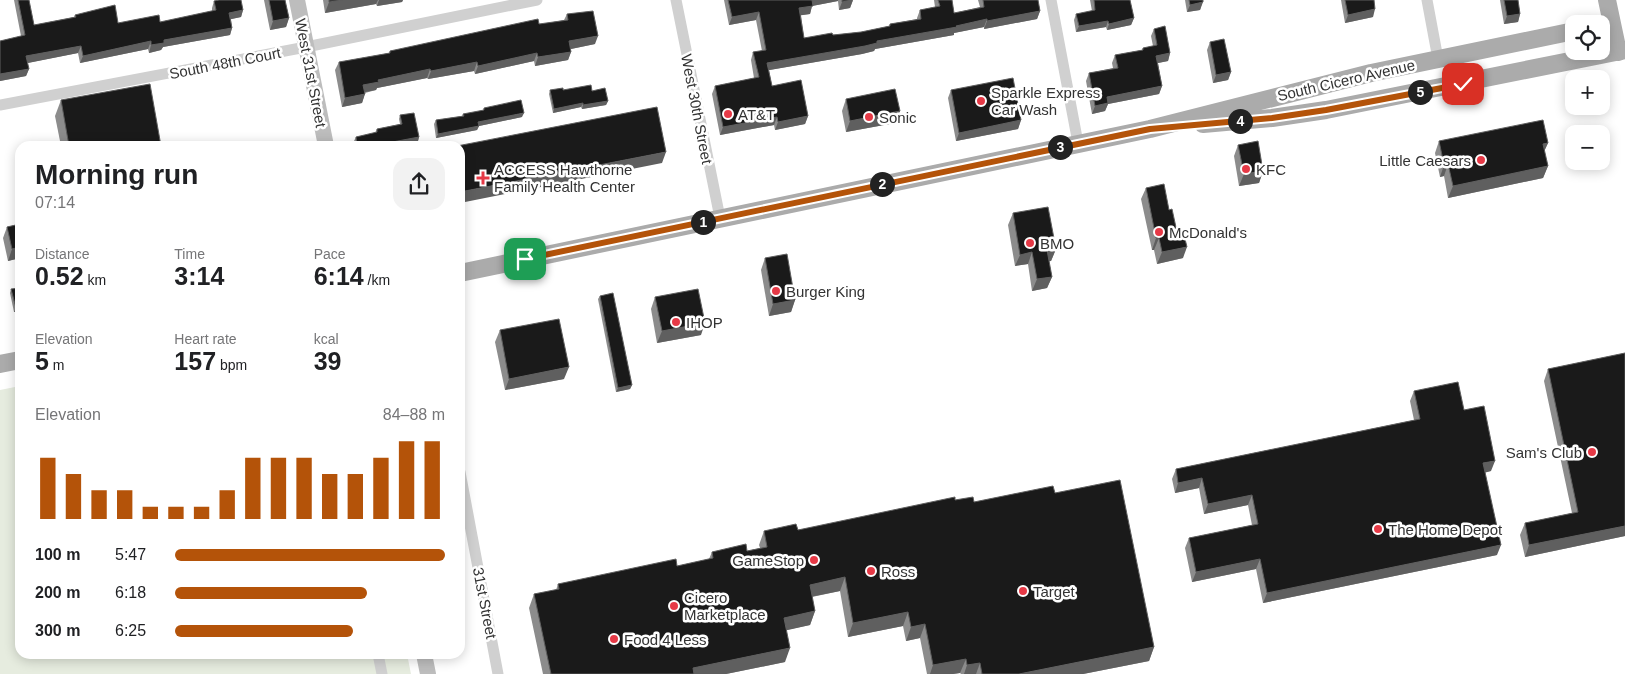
<!DOCTYPE html>
<html lang="en">
<head>
<meta charset="utf-8">
<style>
  :root { --surface:#fff; --page:#f2f2f2; --text:#202124; --muted:#757577; --accent:#b45309 }
  body { margin:0; font-family:Arial,sans-serif; background:var(--page); color:var(--text); height:100vh; display:flex; flex-direction:column; font-size:19px; white-space:nowrap }
  * { box-sizing:border-box; margin:0 }
  p { font-size:16px; color:var(--muted) }
  .icon { flex:none; width:28px; height:28px; fill:none; stroke:currentColor; stroke-width:2; stroke-linecap:round; stroke-linejoin:round }
  .map { position:relative; flex:1; overflow:hidden }
  .drawer { position:absolute; left:15px; top:141px; width:450px; height:518px; display:flex; flex-direction:column; background:var(--surface); border-radius:15px; box-shadow:0 2px 12px #0003 }
  .drawer>* { flex:none }
  .tools { position:absolute; left:1565px; top:15px; display:grid; gap:10px }
  .tools a { display:grid; place-items:center; width:45px; height:45px; border-radius:10px; background:var(--surface); box-shadow:0 2px 12px #0003; font-size:25px }
  .pin { position:absolute; display:grid; place-items:center; width:42px; height:42px; color:#fff; margin:-21px; border-radius:10px; box-shadow:0 2px 8px #0006 }
  .km { position:absolute; width:25px; height:25px; margin:-12px; border-radius:50%; background:#222; color:#fff; font-size:14px; line-height:25px; text-align:center }
  .round { display:grid; place-items:center; flex:none; width:52px; height:52px; border-radius:15px; background:var(--page) }
  .summary { display:flex; align-items:center; justify-content:space-between; height:85px; padding:0 20px }
  h1 { font-size:28px; font-weight:700; line-height:38px }
  .figures { display:grid; grid-template-columns:repeat(3,1fr); gap:8px; height:85px; padding:5px 20px }
  .figures div { display:grid; align-content:center }
  .figures b { font-size:25px; font-weight:700 }
  .figures small { font-size:14px; font-weight:400 }
  .figures p { font-size:14px }
  .chart { height:140px; padding:10px 20px }
  .chart p { display:flex; justify-content:space-between }
  .chart svg { width:100%; height:90px; margin-top:5px; stroke:var(--accent); stroke-width:6 }
  ul { padding:0 20px; list-style:none; font-size:16px }
  li { display:grid; grid-template-columns:80px 60px 1fr; align-items:center; height:38px }
  li i { height:12px; border-radius:6px; background:var(--accent) }
  .map>svg:first-child { display:block }
  .green { fill:#e6ecdf }
  .lines { fill:none; stroke-linecap:round; stroke-linejoin:round }
  .street { stroke:#d0d0d0; stroke-width:11 }
  .secondary { stroke:#bdbdbd; stroke-width:16 }
  .primary { stroke:#ababab; stroke-width:18 }
  .wall { fill:#8c8c8c }
  .shaded-wall { fill:#5f5f5f }
  .building { fill:#1a1a1a; stroke:#5f5f5f }
  .route-casing { stroke:#fff; stroke-width:10 }
  .route { stroke:#b45309; stroke-width:6 }
  .poi-dot { fill:#e63946; stroke:#fff; stroke-width:2 }
  .labels { text-anchor:middle; dominant-baseline:central; stroke-width:5; stroke-linejoin:round; paint-order:stroke }
  .street-label { font-size:15px; fill:#333; stroke:#fff }
  .poi-label { font-size:15px; fill:#333; stroke:#fff; text-anchor:start }
</style>
</head>
<body>
<div class="map">
<svg width="1625" height="674" viewBox="0 0 1625 674">
  <rect width="100%" height="100%" fill="#fff"/>
  <path class="green" d="M20,386v268h387l4,20h-411v-284z"/>
  <g class="lines">
    <g class="street">
      <path d="M676,0l44,218"/>
      <path d="M1051,0l27,143"/>
      <path d="M1427,0l11,59"/>
      <path d="M0,105l306,-58 231,-47"/>
      <path d="M460,472l38,202"/>
      <path d="M378,654l4,20"/>
    </g>
    <g class="secondary">
      <path d="M297,0l29,146"/>
      <path d="M424,654l4,20"/>
    </g>
    <g class="primary">
      <path d="M1607,0l11,52"/>
      <path d="M1203,124l69,-6 54,-8 299,-60"/>
      <path d="M460,273l690,-144 221,-56 203,-42"/>
      <path d="M0,364l20,-4"/>
    </g>
  </g>
  <g class="wall">
    <path d="M14,0h15l5,25 40,-8 1,-2 43,8 42,-1 52,-11v-3l2,-7 29,9 -2,7 -10,2 1,9 -2,7 -67,12 -2,3 -12,3 -1,-4 -68,14 -2,-10 -51,10 2,6 -3,7 -26,5v-40l21,-5z"/>
    <path d="M264,0h21l4,18 -3,9 -16,3z"/>
    <path d="M323,0h80l-1,2 -25,4 -1,-2 -51,9z"/>
    <path d="M724,0h129l-3,8 -11,2 -1,-9 -26,5 -2,8 -9,1 3,23 57,-6 28,-6 1,-2 27,-5v-1l3,-8 15,-3 -1,-7h18l2,13 26,-6 -2,-7h60l2,11 -3,8 -53,10v-2l-30,6v2l-79,14 -1,2 -12,3 -93,16 3,16 36,30 -3,8 -30,6 -1,-5 -54,10 -8,-41 3,-8 39,-8 -3,-18 2,-8 9,-1 -6,-31 -27,5z"/>
    <path d="M1090,0h40l4,18 -3,7 -24,5 -1,-3 -30,5 -2,-12 2,-6 16,-3z"/>
    <path d="M1185,0h18l-3,10 -13,2z"/>
    <path d="M1341,0h33l-1,17 -28,6z"/>
    <path d="M1500,0h18l2,14 -2,8 -14,2z"/>
    <path d="M567,14l28,30 -24,5v3l-3,8 -33,6 -1,-5 -59,13 -1,-3 -46,8 -1,-1 -50,10 -1,2 -11,3 -3,10 -20,4 -7,-37 4,-8 50,-9 1,-2 174,-31z"/>
    <path d="M1154,29l16,24 -2,8 -10,2 4,23 -3,8 -51,10 -3,7 -13,3 -6,-33 3,-8 24,-5 -1,-5 3,-8 27,-5 1,-2 10,-2 -2,-10z"/>
    <path d="M1210,42l21,30 -3,8 -15,3 -6,-33z"/>
    <path d="M550,90l42,1 16,10 -2,4 -24,4 -1,-2 -28,6 -4,-19z"/>
    <path d="M951,90l70,30 -3,9 -62,12 -8,-43z"/>
    <path d="M846,99l54,12 -5,12 -49,9 -4,-21z"/>
    <path d="M61,100l100,46h-100l-6,-30z"/>
    <path d="M484,108l38,9 -43,9 -2,4 -41,8 -2,-14 2,-4 26,-4 1,-2 20,-3z"/>
    <path d="M400,115l19,22 -1,4 -27,5h-36l-1,-5 2,-4 19,-4 2,-4 23,-5 -1,-5z"/>
    <path d="M1439,141l109,2 -4,8 4,15 -5,12 -95,20 -4,-22 -4,1 -5,-24z"/>
    <path d="M1238,145l25,26 -4,12 -20,3 -5,-30z"/>
    <path d="M1146,188l23,22 8,22 6,26 -26,6 -3,-14h-2l-11,-51z"/>
    <path d="M1013,213l43,36 -5,12h-2l3,16 -5,11 -15,3 -4,-27 -13,2 -7,-41z"/>
    <path d="M20,224v34l-12,3 -5,-23 4,-11z"/>
    <path d="M765,258l30,42 -4,12 -22,4 -8,-46z"/>
    <path d="M11,289l9,22 -6,1 -4,-19z"/>
    <path d="M600,296l32,89 -2,4 -14,3 -18,-93z"/>
    <path d="M655,297l46,38 -44,8 -6,-34z"/>
    <path d="M500,330l64,49 -59,11 -10,-48z"/>
    <path d="M1625,353v183l-100,21 -5,-22 5,-12 47,-10 -28,-132 4,-12z"/>
    <path d="M1414,391l50,19 27,61 -6,1 12,83 -234,48 -7,-34 -64,13 -7,-34 4,-10 63,-13 -4,-20 -44,9 -5,-26 -24,5 -3,-14 4,-10 238,-49 -4,-19z"/>
    <path d="M1055,493l99,154 -5,14 -66,13h-122l-1,-1 -7,1h-26l-7,-36 -14,3 -3,-15 -55,11 -8,-46 -28,6 3,14 -5,14 -24,5 -1,32 -59,12h-183l-14,-66 5,-14 22,-4 2,-6 119,-18 32,-7 3,-7 35,-1 13,-3 -1,-3 5,-14 34,-1 157,-30 19,2z"/>
  </g>
  <g class="shaded-wall">
    <path d="M343,0h35l-2,4 -51,9 4,-11z"/>
    <path d="M379,0h24l-1,2 -25,4z"/>
    <path d="M811,0h27v1l-26,5 -2,8 -14,2 3,-8z"/>
    <path d="M853,0l-3,8 -11,2 3,-8z"/>
    <path d="M1203,2l-3,8 -13,2 3,-7z"/>
    <path d="M1375,9l-2,8 -28,6 3,-8z"/>
    <path d="M243,10l-2,7 -14,3 2,-7z"/>
    <path d="M1040,11l-3,8 -53,10 3,-8z"/>
    <path d="M759,12l-3,8 -27,5 3,-8z"/>
    <path d="M1520,14l-2,8 -14,2 3,-8z"/>
    <path d="M289,18l-3,9 -16,3 3,-9z"/>
    <path d="M1134,18l-3,7 -24,5 2,-6z"/>
    <path d="M987,19l-3,8 -30,6v2l-79,14 -1,2 -12,3 -98,17 3,-8z"/>
    <path d="M1108,21l-2,6 -30,5 3,-6z"/>
    <path d="M232,28l-2,7 -67,12 -2,3 -12,3 2,-8 13,-5z"/>
    <path d="M598,36l-3,8 -29,6 3,-9z"/>
    <path d="M151,41l-3,8 -68,14 3,-7z"/>
    <path d="M81,46l-3,7 -55,11 3,-8z"/>
    <path d="M571,52l-3,8 -33,6 3,-9z"/>
    <path d="M537,53l-3,8 -59,13 3,-8z"/>
    <path d="M1170,53l-2,8 -15,3 3,-8z"/>
    <path d="M477,62l-3,9 -46,8 3,-8z"/>
    <path d="M29,69l-3,7 -26,5v-7z"/>
    <path d="M430,69l-3,9 -50,10 -1,2 -16,3 3,-8 15,-5z"/>
    <path d="M1231,72l-3,8 -15,3 3,-8z"/>
    <path d="M1162,86l-3,8 -51,10 -3,7 -13,3 3,-8 12,-9z"/>
    <path d="M365,94l-3,9 -20,4 3,-9z"/>
    <path d="M608,101l-2,4 -24,4 1,-4z"/>
    <path d="M583,103l-2,4 -28,6 1,-4z"/>
    <path d="M900,111l-5,12 -49,9 4,-11z"/>
    <path d="M524,113l-2,4 -43,9 -2,4 -41,8 2,-4 40,-12z"/>
    <path d="M808,116l-3,8 -30,6 3,-8z"/>
    <path d="M777,117l-3,8 -54,10 3,-8z"/>
    <path d="M1021,120l-3,9 -62,12 3,-8z"/>
    <path d="M419,137l-1,4 -27,5h-20z"/>
    <path d="M1548,143l-5,11v-10z"/>
    <path d="M666,152l-4,11 -202,40v-11z"/>
    <path d="M1448,164l-4,12 -4,1 4,-12z"/>
    <path d="M1548,166l-5,12 -95,20 5,-12z"/>
    <path d="M1263,171l-4,12 -20,3 5,-12z"/>
    <path d="M1156,238h3l-5,12h-2z"/>
    <path d="M20,247v11l-12,3 4,-12z"/>
    <path d="M1187,247l-4,11 -26,6 5,-12z"/>
    <path d="M1056,249l-5,12 -8,1 4,-12z"/>
    <path d="M1032,252l-4,12 -13,2 5,-11z"/>
    <path d="M1052,277l-5,11 -15,3 5,-12z"/>
    <path d="M795,300l-4,12 -22,4 4,-12z"/>
    <path d="M16,308h4v3l-6,1z"/>
    <path d="M705,323l-4,12 -44,8 5,-12z"/>
    <path d="M569,367l-5,12 -59,11 4,-11z"/>
    <path d="M632,385l-2,4 -14,3 2,-4z"/>
    <path d="M1495,461l-4,10 -11,3 3,-11z"/>
    <path d="M1202,478l-3,10 -24,5 3,-10z"/>
    <path d="M1252,495l-4,10 -44,9 4,-10z"/>
    <path d="M1625,526v10l-100,21 4,-12z"/>
    <path d="M1501,545l-4,10 -234,48 4,-10z"/>
    <path d="M1260,559l-4,10 -64,13 4,-10z"/>
    <path d="M845,577l-5,14 -35,7 5,-13z"/>
    <path d="M815,611l-5,14 -31,7 5,-14z"/>
    <path d="M908,612l-5,14 -55,11 5,-14z"/>
    <path d="M925,624l-5,14 -14,3 5,-14z"/>
    <path d="M1154,647l-5,14 -66,13h-64z"/>
    <path d="M790,648l-5,14 -59,12h-35l2,-6z"/>
    <path d="M966,659l-6,14 -7,1h-23l3,-9z"/>
    <path d="M980,663l-4,11h-12l3,-9z"/>
  </g>
  <g class="building">
    <path d="M18,0h11l5,25 42,-8 -1,-2 40,-10 3,18 41,-8 1,7 56,-12 -2,-9 5,-1h22l2,10 -14,3 3,15 -68,12v3l-13,2v-4l-68,15 -2,-10 -55,10 3,13 -29,5v-33l25,-6z"/>
    <path d="M269,0h16l4,18 -16,3z"/>
    <path d="M329,0h14l-14,2z"/>
    <path d="M728,0h84l1,6 -14,2 5,30 28,-5 1,2 28,-3 29,-6v-2l31,-5 -1,-9 20,-4 -2,-6h14l2,13 30,-6 -1,-7h55l2,11 -53,10v-2l-31,7 1,1 -80,14v2l-12,3 -98,17 5,23 29,-6 7,36 -30,6 -1,-5 -54,10 -8,-41 44,-9 -6,-25 13,-2 -7,-38 -27,5z"/>
    <path d="M842,0h10l-10,2z"/>
    <path d="M1094,0h36l4,18 -25,6 -1,-3 -29,5 -3,-12 19,-4z"/>
    <path d="M1189,0h14v2l-13,3z"/>
    <path d="M1345,0h29l1,9 -27,6z"/>
    <path d="M1504,0h14l2,14 -13,2z"/>
    <path d="M593,11l5,25 -29,5 2,11 -33,5 -1,-4 -59,13 -1,-4 -46,9 -1,-2 -52,11 1,2 -16,3 2,9 -20,4 -6,-36 51,-9v-2l148,-32 1,5 29,-4 -1,-6z"/>
    <path d="M1165,26l5,27 -14,3 6,30 -55,11 1,6 -13,3 -6,-33 29,-5 -3,-13 28,-5v-2l14,-3 -3,-16z"/>
    <path d="M1224,39l7,33 -15,3 -6,-33z"/>
    <path d="M1013,78l8,42 -62,13 -8,-43z"/>
    <path d="M150,84l11,62h-92l-8,-46z"/>
    <path d="M591,85l1,6 13,-3 3,13 -25,4v-2l-29,6 -4,-19 13,-2v2z"/>
    <path d="M895,89l5,22 -50,10 -4,-22z"/>
    <path d="M521,100l3,13 -46,9 1,4 -41,8 -2,-14 28,-4 -1,-2 21,-4v-2z"/>
    <path d="M657,107l9,45 -206,40v-46h-3z"/>
    <path d="M414,113l5,24 -48,9h-14l-1,-9 21,-5v-3l25,-5 -2,-9z"/>
    <path d="M1543,120l5,23 -5,1 5,22 -95,20 -5,-22 -4,1 -5,-24z"/>
    <path d="M1258,141l5,30 -19,3 -6,-29z"/>
    <path d="M1164,184l5,26 3,-1 5,23 6,-1 4,16 -25,5 -3,-14h-3l-10,-50z"/>
    <path d="M1048,207l8,42 -9,1 5,27 -15,2 -5,-27 -12,3 -7,-42z"/>
    <path d="M20,224v23l-8,2 -5,-22z"/>
    <path d="M787,254l8,46 -22,4 -8,-46z"/>
    <path d="M20,288v20h-4l-5,-19z"/>
    <path d="M698,289l7,34 -43,8 -7,-34z"/>
    <path d="M613,293l19,92 -14,3 -18,-92z"/>
    <path d="M559,319l10,48 -60,12 -9,-49z"/>
    <path d="M1625,353v173l-96,19 -4,-22 53,-11 -30,-143z"/>
    <path d="M1458,382l6,28 20,-4 11,55 -12,2 18,82 -234,48 -7,-34 -64,13 -7,-34 69,-14 -6,-29 -44,9 -6,-26 -24,5 -2,-14 244,-50 -6,-28z"/>
    <path d="M1120,480l34,167 -135,27h-37l-2,-11 -13,2 -1,-6 -33,6 -8,-41 -14,3 -3,-15 -55,11 -8,-46 -35,8 5,26 -31,7 6,30 -97,20 1,6h-143l-17,-80 25,-5 -1,-5 118,-25 1,7 36,-8 -1,-6 34,-8 1,7 20,-4 -3,-16 32,-7 2,6 157,-33v3l18,-3 1,5 79,-16 2,7z"/>
  </g>
  <g class="lines">
    <defs>
      <path id="route" d="M525,259l625,-130 122,-11 54,-8 137,-26"/>
    </defs>
    <use href="#route" class="route-casing"/>
    <use href="#route" class="route"/>
  </g>
  <g class="poi-dot">
    <circle cx="981" cy="101" r="5"/>
    <circle cx="728" cy="114" r="5"/>
    <circle cx="869" cy="117" r="5"/>
    <circle cx="1481" cy="160" r="5"/>
    <circle cx="1246" cy="169" r="5"/>
    <path d="M480.5 170.5h5v5h5v5h-5v5h-5v-5h-5v-5h5z"/>
    <circle cx="1159" cy="232" r="5"/>
    <circle cx="1030" cy="243" r="5"/>
    <circle cx="776" cy="291" r="5"/>
    <circle cx="676" cy="322" r="5"/>
    <circle cx="1592" cy="452" r="5"/>
    <circle cx="1378" cy="529" r="5"/>
    <circle cx="814" cy="560" r="5"/>
    <circle cx="871" cy="571" r="5"/>
    <circle cx="1023" cy="591" r="5"/>
    <circle cx="674" cy="606" r="5"/>
    <circle cx="614" cy="639" r="5"/>
  </g>
  <g class="labels">
    <g class="street-label">
      <text transform="translate(225 63) rotate(-11)">South 48th Court</text>
      <text transform="translate(311 73) rotate(79)">West 31st Street</text>
      <text transform="translate(1346 80) rotate(-13)">South Cicero Avenue</text>
      <text transform="translate(697 109) rotate(79)">West 30th Street</text>
      <text transform="translate(485 603) rotate(79)">31st Street</text>
    </g>
    <g class="poi-label">
      <text x="991" y="92">Sparkle Express<tspan x="991" dy="17">Car Wash</tspan></text>
      <text x="738" y="114">AT&amp;T</text>
      <text x="879" y="117">Sonic</text>
      <text x="1471" y="160" text-anchor="end">Little Caesars</text>
      <text x="494" y="169">ACCESS Hawthorne<tspan x="494" dy="17">Family Health Center</tspan></text>
      <text x="1256" y="169">KFC</text>
      <text x="1169" y="232">McDonald's</text>
      <text x="1040" y="243">BMO</text>
      <text x="786" y="291">Burger King</text>
      <text x="686" y="322">IHOP</text>
      <text x="1582" y="452" text-anchor="end">Sam's Club</text>
      <text x="1388" y="529">The Home Depot</text>
      <text x="804" y="560" text-anchor="end">GameStop</text>
      <text x="881" y="571">Ross</text>
      <text x="1033" y="591">Target</text>
      <text x="684" y="597">Cicero<tspan x="684" dy="17">Marketplace</tspan></text>
      <text x="624" y="639">Food 4 Less</text>
    </g>
  </g>
</svg>
<div class="tools">
<a><svg class="icon" aria-label="locate" viewBox="0 0 24 24"><circle cx="12" cy="12" r="6"/><path d="M12 2v4M12 18v4M2 12h4M18 12h4"/></svg></a>
<a>+</a>
<a>−</a>
</div>
<div class="pin" style="left:525px;top:259px;background:#1e9e55"><svg class="icon" aria-label="arrive" viewBox="0 0 24 24"><path d="M6 21V4h12l-3 4 3 4H6"/></svg></div>
<div class="pin" style="left:1463px;top:84px;background:#d93025"><svg class="icon" aria-label="check" viewBox="0 0 24 24"><path d="M5 12l5 5 9-10"/></svg></div>
<b class="km" style="left:703px;top:222px">1</b>
<b class="km" style="left:882px;top:184px">2</b>
<b class="km" style="left:1060px;top:147px">3</b>
<b class="km" style="left:1240px;top:121px">4</b>
<b class="km" style="left:1420px;top:92px">5</b>
<section class="drawer">
<div class="summary"><div><h1>Morning run</h1><p>07:14</p></div><a class="round"><svg class="icon" aria-label="share" viewBox="0 0 24 24"><path d="M12 15V3M7 8l5-5 5 5M5 13v7h14v-7"/></svg></a></div>
<div class="figures">
<div><p>Distance</p><b>0.52<small> km</small></b></div>
<div><p>Time</p><b>3:14</b></div>
<div><p>Pace</p><b>6:14<small> /km</small></b></div>
</div>
<div class="figures">
<div><p>Elevation</p><b>5<small> m</small></b></div>
<div><p>Heart rate</p><b>157<small> bpm</small></b></div>
<div><p>kcal</p><b>39</b></div>
</div>
<div class="chart"><p><span>Elevation</span>84–88 m</p>
<svg viewBox="0 0 160 44" preserveAspectRatio="none"><path d="M5 44V14M15 44V22M25 44V30M35 44V30M45 44V38M55 44V38M65 44V38M75 44V30M85 44V14M95 44V14M105 44V14M115 44V22M125 44V22M135 44V14M145 44V6M155 44V6"/></svg>
</div>
<ul>
<li><b>100 m</b>5:47<i style="width:100%"></i></li>
<li><b>200 m</b>6:18<i style="width:71%"></i></li>
<li><b>300 m</b>6:25<i style="width:66%"></i></li>
</ul>
</section>
</div>
</body>
</html>
